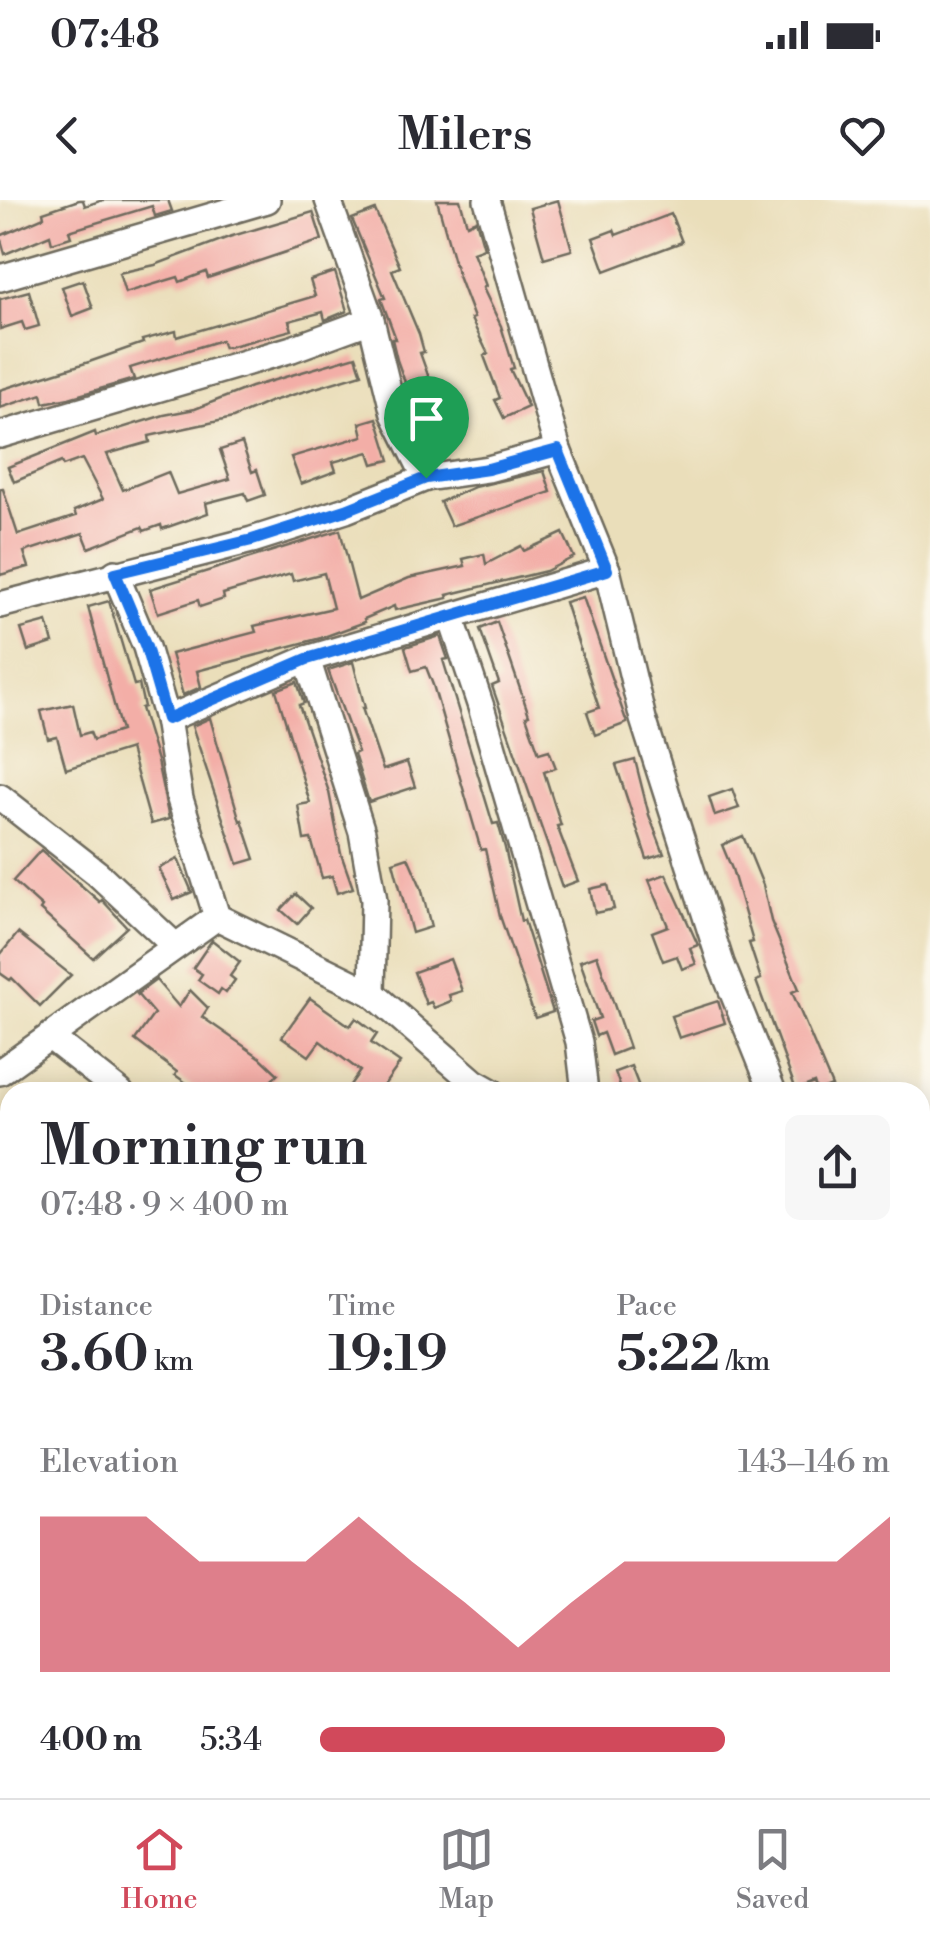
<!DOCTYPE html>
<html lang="en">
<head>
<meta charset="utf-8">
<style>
  :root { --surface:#fff; --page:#f7f7f7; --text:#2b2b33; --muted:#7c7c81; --line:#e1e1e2; --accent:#d1495b }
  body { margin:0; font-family:"Libre Bodoni",serif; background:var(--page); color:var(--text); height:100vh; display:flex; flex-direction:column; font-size:38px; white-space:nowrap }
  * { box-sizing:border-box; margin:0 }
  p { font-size:32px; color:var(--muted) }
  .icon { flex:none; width:55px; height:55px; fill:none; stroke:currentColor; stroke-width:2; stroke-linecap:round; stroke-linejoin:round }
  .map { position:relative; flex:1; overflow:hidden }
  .drawer { position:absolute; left:0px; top:882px; width:930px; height:718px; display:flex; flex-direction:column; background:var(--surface); border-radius:30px 30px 0 0; box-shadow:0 5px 25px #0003 }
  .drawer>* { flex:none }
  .pin { position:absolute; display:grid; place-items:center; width:85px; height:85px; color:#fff; margin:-102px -42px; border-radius:50% 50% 50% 0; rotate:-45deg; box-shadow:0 0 10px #0007 }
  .pin .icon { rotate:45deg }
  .round { display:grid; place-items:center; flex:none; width:105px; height:105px; border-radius:15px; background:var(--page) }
  .summary { display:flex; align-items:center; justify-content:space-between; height:170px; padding:0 40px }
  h1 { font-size:55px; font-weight:600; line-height:75px }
  .stats { display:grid; grid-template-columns:repeat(3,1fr); gap:15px; height:170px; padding:10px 40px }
  .stats div { display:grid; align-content:center }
  .stats b { font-size:50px; font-weight:600 }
  .stats small { font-size:28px; font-weight:400 }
  .stats p { font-size:28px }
  .chart { height:280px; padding:20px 40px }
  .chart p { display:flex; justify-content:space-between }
  .chart svg { width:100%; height:180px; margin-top:10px; fill:var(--accent); opacity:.7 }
  ul { padding:0 40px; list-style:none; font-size:32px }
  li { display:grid; grid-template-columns:160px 120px 1fr; align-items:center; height:75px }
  li i { height:25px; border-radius:12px; background:var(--accent) }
  .status { display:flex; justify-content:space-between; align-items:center; height:70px; padding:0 50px; background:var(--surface); direction:ltr }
  .status svg { height:28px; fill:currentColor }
  header { display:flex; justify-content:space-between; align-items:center; height:130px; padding:0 40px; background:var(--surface); font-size:45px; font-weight:600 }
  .tab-bar { display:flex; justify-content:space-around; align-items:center; height:140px; border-top:2px solid var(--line); background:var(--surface); font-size:28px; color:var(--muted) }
  .tab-bar a { display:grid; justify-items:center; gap:5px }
  .tab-bar .on { color:var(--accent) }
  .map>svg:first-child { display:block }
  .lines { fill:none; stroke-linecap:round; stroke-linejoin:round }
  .stream { stroke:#42aac1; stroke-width:6 }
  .building { fill:#f3aea7 }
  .minor-casing { stroke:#6e6a5d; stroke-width:30 }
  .minor { stroke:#fff; stroke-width:25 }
  .route-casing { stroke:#fff; stroke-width:20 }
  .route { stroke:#1a73e8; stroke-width:12 }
</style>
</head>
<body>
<div class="status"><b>07:48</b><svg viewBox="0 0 49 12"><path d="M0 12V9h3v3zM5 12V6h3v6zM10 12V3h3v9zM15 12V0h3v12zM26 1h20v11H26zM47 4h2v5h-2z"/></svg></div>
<header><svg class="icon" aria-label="back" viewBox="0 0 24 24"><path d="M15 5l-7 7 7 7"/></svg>Milers<svg class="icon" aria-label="heart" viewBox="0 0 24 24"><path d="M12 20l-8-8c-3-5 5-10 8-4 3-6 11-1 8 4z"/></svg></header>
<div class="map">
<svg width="930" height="1598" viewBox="0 0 930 1598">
  <rect width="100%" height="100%" fill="#fbf7ec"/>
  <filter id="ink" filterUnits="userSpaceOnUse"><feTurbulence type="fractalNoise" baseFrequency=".01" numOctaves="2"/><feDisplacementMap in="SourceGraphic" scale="20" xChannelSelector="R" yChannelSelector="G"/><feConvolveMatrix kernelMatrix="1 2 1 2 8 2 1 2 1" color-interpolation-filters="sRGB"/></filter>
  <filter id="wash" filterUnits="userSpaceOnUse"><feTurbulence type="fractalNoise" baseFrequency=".0048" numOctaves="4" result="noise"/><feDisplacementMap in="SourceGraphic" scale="40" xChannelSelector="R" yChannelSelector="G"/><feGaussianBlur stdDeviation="2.25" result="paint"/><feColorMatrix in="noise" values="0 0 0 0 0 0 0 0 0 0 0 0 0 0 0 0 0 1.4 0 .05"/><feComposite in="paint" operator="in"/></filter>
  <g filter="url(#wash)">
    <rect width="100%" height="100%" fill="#eadeba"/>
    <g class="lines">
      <g class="stream">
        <path d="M0,980l10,20"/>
        <path d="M868,1590l12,8"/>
      </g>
    </g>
    <g id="blocks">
      <g class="building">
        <path d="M79,0h4l2,6 18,-6h65l4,11 -17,5 -3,-10 -83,25 2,6 -19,6 -2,-8 -45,19 -5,-18 44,-19 -1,-5z"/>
        <path d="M437,0h23l7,24 9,-4 8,28 -11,4 13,34 -3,2 18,38 13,42 -4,1 18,38 -24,11 -9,-18 5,-2 -16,-42 4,-2 -17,-35 3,-1 -16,-42z"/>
        <path d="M558,0l14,50 -28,8 -14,-50z"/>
        <path d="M375,10l25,57 -8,3 27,64 5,18 -4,1 33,92 -19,7 -25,-43 5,-2 -17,-47 -5,-21h4l-15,-40 4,-1 -33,-79z"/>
        <path d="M313,12l9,28 -114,38 -2,-6 -26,10 -2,-5 -53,16 -6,-20 36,-8 74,-28z"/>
        <path d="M671,14l11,28 -77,29 -12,-33 21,-8 2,5z"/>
        <path d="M335,72l12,39 -22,9 -2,-8 -34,9 3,9 -68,18 -3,-8 -91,28 4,11 -65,19 -25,5 -2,-9 -42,14v-18l89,-28 54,-19 -1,-3 34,-9 1,6 138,-41 -5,-16z"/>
        <path d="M83,80l10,28 -21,8 -10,-29z"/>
        <path d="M29,91l10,35 -14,4 -3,-8 -22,7v-30z"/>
        <path d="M356,156l6,18 -93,28 -36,16 -84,18 1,6 -43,12 16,36 45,-18 9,22 53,-15 -10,-29 22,-7 10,29 5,-2 8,25 -17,6 -3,-8 -39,10 2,10 -46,16 -1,-4 -17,6 -2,-4 -53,21 -6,-15 -59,19 5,15 -29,8v-86h3l15,46 58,-19 -2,-5 29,-12 -21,-40 -19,7 -2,-4 -47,20 -6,-15 87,-35 1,4 68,-21 31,-6 56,-22z"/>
        <path d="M377,218l13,42 -17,4 -4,-12 -36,10 3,9 -35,13 -10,-27 72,-21 -3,-13z"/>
        <path d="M544,271l7,21 -100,34 -11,-24 34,-15z"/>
        <path d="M340,330l18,70 51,-22 56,-12 -2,-7 21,-5 2,10 35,-18 3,5 39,-18 11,24 -28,14 -99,24 1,3 -53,12 -1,-4 -30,13 1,3 -44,16 -124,33 4,16 -18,8 -12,-41 85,-22 -2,-6 79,-18 -9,-35 -31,8 -2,-7 -68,20 1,5 -24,8 -2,-7 -40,13 -8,-24z"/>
        <path d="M583,397l44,126 -32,12 -8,-23 12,-4 -34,-106z"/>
        <path d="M109,401l25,84 5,-1 5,23 -3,1 16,53 12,58 -18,5 -21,-75 -64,20 -9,-32 -9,2 -7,-28 32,-7 7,31 10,-3 3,8 28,-9 -33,-124z"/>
        <path d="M47,422l6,21 -25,8 -7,-22z"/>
        <path d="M497,422l32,93 -3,1 13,37 10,-3 7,18 -12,4 17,53 -4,1 21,55 -16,6 -70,-201 7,-3 -19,-54z"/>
        <path d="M440,436l8,23 -5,1 50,164 5,-1 7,25 16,73 3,-1 29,92 -18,6 -35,-102 -15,-67 -4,1 -48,-165 -7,-18 -14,4 -7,-24z"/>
        <path d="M353,462l12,46h-3l21,62 24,-8 8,25 -46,15 -15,-48 4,-2 -30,-82z"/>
        <path d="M297,482l7,21 -5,2 30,87 12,62 12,34 -16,5 -5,-17 -10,2 -11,-39 -7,1 -6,-35 12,-2 -34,-113z"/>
        <path d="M210,518l30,103 2,-1 13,39 -17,5 -46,-138z"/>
        <path d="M635,560l14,55 15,39 -17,5 -31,-94z"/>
        <path d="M732,589l7,19 -24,8 -6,-19z"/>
        <path d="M743,636l20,49 8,36 28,68 -7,3 40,94 -15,6 -3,-9 -18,7 -40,-109 5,-2 -12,-36 4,-1 -21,-73 -10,-24z"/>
        <path d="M41,650l59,52 2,-2 25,27 -34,31 -53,-48 2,-3 -29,-26z"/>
        <path d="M408,657l13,30 10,40 -19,6 -19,-71z"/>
        <path d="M178,659l14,33 -18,8 -15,-32z"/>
        <path d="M666,674l32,71 -8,3 6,16 -14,5 -5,-13 -14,5 -11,-29 16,-6 -19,-46z"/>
        <path d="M608,685l6,24 -19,4 -5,-24z"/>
        <path d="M296,694l15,14 -14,16 -16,-14z"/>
        <path d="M18,733l53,42 -31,31 -28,-28 -2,2 -10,-7v-18z"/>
        <path d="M212,740l28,22 -10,14 5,4 -9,13 -5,-4 -3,5 -20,-14 4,-6 -9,-6z"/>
        <path d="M597,755l32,93 -18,7 -8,-22 -7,3 -5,-15 9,-3 -20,-57z"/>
        <path d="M450,759l12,32 -13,4 2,6 -17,7 -3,-6 -5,2 -12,-32z"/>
        <path d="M156,780l23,27 11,-17 18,18 -6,9 59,41 17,16 -18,18h-61l-24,-17 2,-3 -42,-32 19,-26 -17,-20z"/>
        <path d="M310,798l40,28 6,-8 21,16 -6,9 29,20 -21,29h-34l15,-21 -40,-30 -11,15 -27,-19z"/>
        <path d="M718,801l7,22 -46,15 -8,-22z"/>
        <path d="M631,866l10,26h-19l-7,-20z"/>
      </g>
    </g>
  </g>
  <g filter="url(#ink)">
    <use href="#blocks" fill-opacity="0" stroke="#6e6a5d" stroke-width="2.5"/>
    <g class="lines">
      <defs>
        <g id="minor">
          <path d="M328,0l43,120 23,94 32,64"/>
          <path d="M487,0l71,250 49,120 36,149 78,244 52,129"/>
          <path d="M0,78l267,-78"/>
          <path d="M0,235l292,-86 79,-29"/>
          <path d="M115,373l31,74 21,72 13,80 37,118 155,76 102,89 18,10"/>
          <path d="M0,405l252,-65 94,-30 80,-32 62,-9 70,-19"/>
          <path d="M451,417l30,90 98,335 6,50"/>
          <path d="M307,459l55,173 12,68 -2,93"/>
          <path d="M167,519l140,-60 300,-89"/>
          <path d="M0,597l97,76 78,73"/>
          <path d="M50,837l70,55"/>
          <path d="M0,872l217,-155"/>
          <path d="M920,1161l10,7"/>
          <path d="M0,1586l4,12"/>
        </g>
      </defs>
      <use href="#minor" class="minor-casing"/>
      <use href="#minor" class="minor"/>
    </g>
  </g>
  <g class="lines" filter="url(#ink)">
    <defs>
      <path id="route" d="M558,250l49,120 -300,89 -140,60 -21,-72 -31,-74 137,-33 94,-30 80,-32 62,-9z"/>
    </defs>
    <use href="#route" class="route-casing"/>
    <use href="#route" class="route"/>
  </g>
</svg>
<div class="pin" style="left:426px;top:278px;background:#1e9e55"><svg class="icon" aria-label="arrive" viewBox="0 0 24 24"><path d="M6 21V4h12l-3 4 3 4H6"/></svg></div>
<section class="drawer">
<div class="summary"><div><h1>Morning run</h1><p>07:48 · 9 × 400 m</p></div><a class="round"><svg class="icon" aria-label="share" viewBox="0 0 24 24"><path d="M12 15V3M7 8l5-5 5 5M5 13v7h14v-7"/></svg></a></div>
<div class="stats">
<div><p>Distance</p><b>3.60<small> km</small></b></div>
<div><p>Time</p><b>19:19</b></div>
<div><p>Pace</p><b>5:22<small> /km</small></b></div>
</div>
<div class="chart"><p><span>Elevation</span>143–146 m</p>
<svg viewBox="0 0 160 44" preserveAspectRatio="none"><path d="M0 44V6L10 6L20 6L30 17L40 17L50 17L60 6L70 17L80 27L90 38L100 27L110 17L120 17L130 17L140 17L150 17L160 6V44z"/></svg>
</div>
<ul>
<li><b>400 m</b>5:34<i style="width:71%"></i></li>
</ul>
</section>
</div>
<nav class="tab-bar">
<a class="on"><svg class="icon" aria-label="home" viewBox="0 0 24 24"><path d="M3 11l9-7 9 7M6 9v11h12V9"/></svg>Home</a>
<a><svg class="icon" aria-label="map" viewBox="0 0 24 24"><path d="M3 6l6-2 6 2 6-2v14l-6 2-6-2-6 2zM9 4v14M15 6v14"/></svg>Map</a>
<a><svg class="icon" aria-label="saved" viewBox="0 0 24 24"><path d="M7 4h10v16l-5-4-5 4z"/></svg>Saved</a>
</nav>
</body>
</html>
